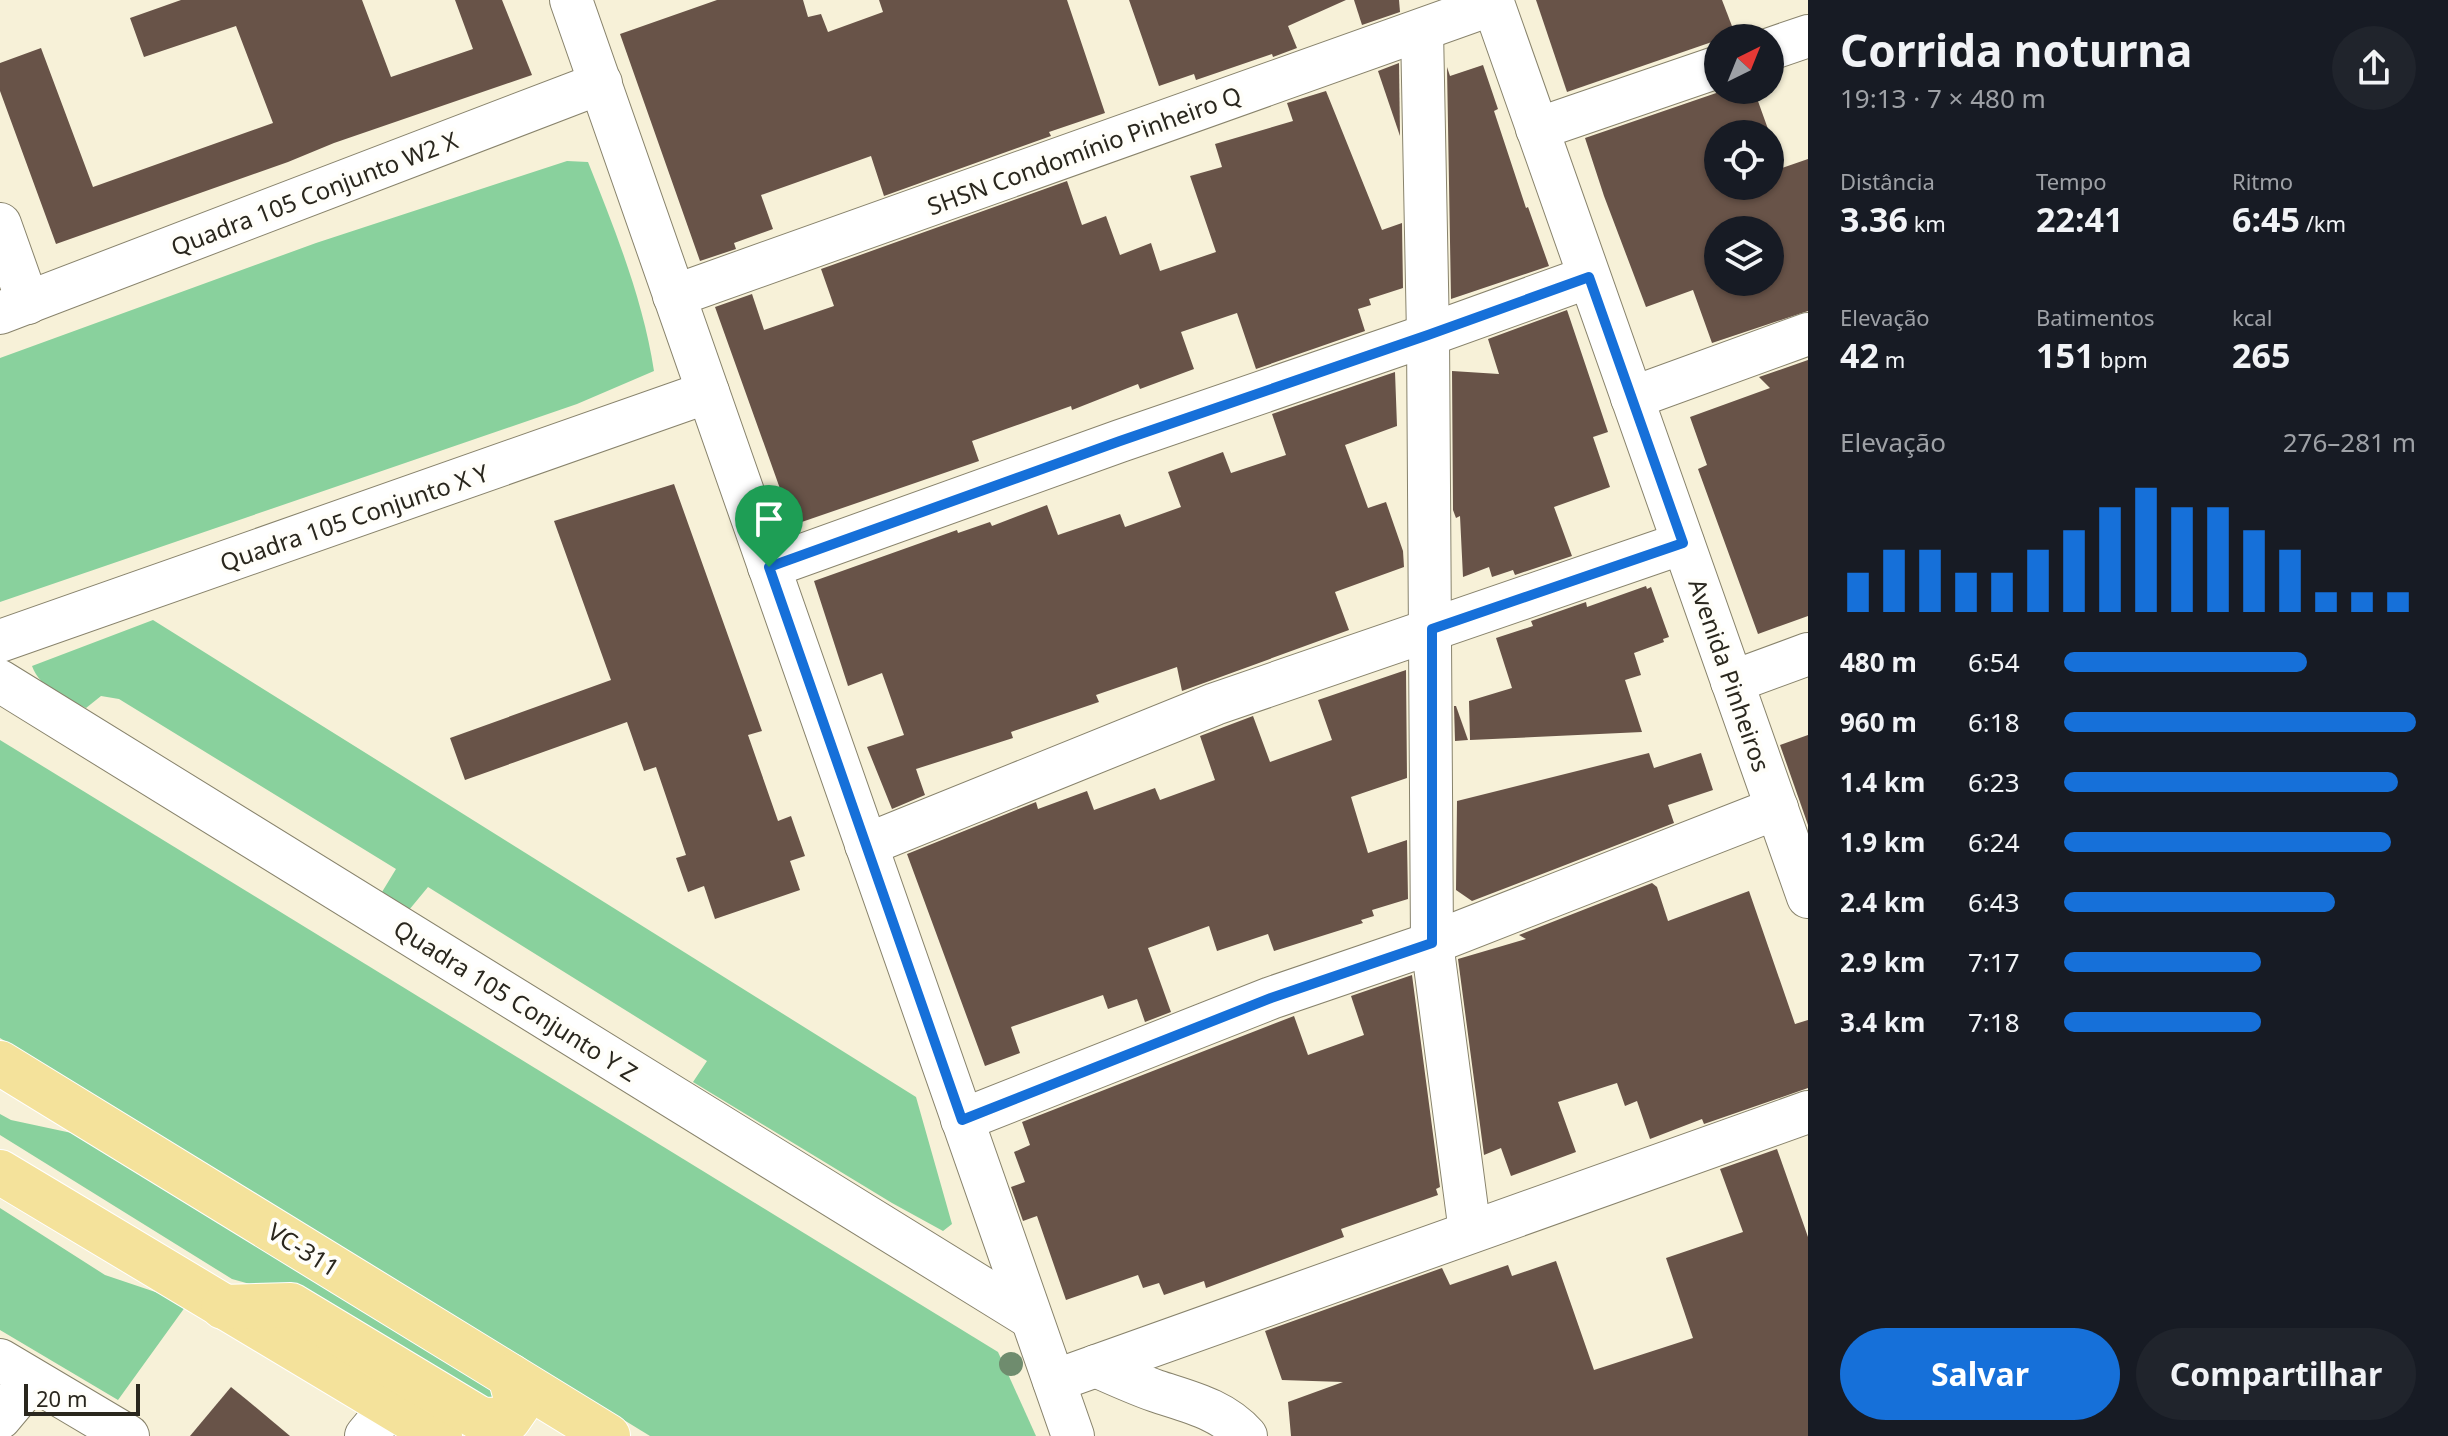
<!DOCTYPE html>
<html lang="pt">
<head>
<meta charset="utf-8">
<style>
  :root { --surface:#171b24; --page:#20242c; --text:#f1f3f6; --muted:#9ea1a6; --accent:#1670d9 }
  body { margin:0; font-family:"Noto Sans",sans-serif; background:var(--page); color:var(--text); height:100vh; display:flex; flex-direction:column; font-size:30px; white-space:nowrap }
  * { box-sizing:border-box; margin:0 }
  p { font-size:26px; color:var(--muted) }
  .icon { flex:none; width:44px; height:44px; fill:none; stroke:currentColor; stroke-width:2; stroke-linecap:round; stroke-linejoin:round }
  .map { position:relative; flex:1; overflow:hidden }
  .panel { display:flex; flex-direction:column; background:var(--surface); width:640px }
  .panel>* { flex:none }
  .needle { width:52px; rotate:43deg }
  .controls { position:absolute; left:1704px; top:24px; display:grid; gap:16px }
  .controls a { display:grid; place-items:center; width:80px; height:80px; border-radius:50%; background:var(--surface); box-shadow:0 2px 6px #0004; font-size:40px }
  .scale { position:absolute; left:24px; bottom:20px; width:116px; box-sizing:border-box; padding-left:8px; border:4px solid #2a271e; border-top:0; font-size:22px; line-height:28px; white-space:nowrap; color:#2a271e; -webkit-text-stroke:6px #fffef9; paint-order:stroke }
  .pin { position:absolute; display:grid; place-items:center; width:68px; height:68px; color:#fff; margin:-82px -34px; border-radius:50% 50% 50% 0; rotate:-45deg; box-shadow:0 0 8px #0007 }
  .pin .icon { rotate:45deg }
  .round { display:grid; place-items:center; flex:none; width:84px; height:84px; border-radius:42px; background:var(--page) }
  .summary { display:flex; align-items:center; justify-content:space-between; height:136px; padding:0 32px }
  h1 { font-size:44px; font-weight:700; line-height:60px }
  .figures { display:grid; grid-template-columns:repeat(3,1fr); gap:12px; height:136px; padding:8px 32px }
  .figures div { display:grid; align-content:center }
  .figures b { font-size:34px; font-weight:700 }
  .figures small { font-size:22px; font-weight:400 }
  .figures p { font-size:22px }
  .chart { height:224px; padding:16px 32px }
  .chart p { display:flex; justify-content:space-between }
  .chart svg { width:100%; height:144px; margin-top:8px; stroke:var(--accent); stroke-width:6 }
  .action { display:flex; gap:16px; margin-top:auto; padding:16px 32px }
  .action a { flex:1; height:92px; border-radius:48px; background:var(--accent); color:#fff; font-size:32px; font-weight:700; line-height:92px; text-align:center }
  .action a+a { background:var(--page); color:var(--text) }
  ul { padding:0 32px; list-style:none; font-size:26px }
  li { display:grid; grid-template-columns:128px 96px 1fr; align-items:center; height:60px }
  li i { height:20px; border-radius:10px; background:var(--accent) }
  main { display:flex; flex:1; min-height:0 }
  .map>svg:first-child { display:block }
  .green { fill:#89d19d }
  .building { fill:#685348; fill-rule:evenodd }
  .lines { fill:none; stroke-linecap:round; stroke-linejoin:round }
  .minor-casing { stroke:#88836c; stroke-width:44 }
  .major-casing { stroke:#fff; stroke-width:46 }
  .minor { stroke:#fff; stroke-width:42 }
  .major { stroke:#f4e29b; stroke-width:44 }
  .tree { fill:#6f8c6e }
  .route-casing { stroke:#fff; stroke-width:16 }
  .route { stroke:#1670d9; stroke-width:10 }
  .labels { text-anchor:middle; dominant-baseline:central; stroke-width:8; stroke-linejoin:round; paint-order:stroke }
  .street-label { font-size:24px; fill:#2a271e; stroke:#fffef9 }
</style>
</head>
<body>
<main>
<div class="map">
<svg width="1808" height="1436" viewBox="0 0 1808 1436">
  <rect width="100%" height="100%" fill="#f7f1d8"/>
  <g class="green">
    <path d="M567,161l21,1c27,68 55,137 66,209l-77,33 -577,198v-244l316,-115z"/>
    <path d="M153,620l763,477 36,127 -9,7 -51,-28 -199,-121 14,-21 -279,-174 -19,23 -17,-7 -10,-11 14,-23 -277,-170 -18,-3 -15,12c-21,-10 -46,-20 -54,-42z"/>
    <path d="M0,740l998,612 38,84h-386l-650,-398z"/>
    <path d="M0,1114l11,6 70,15 424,262v12l-188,-106 -85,-24 -232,-144z"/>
    <path d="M0,1208l105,67 83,28 -70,97 -118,-70z"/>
  </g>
  <g class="building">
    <path d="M181,0h181l29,77 82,-28 -18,-49h47l30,75 -198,68 -46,19 -232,82 -56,-153v-28l41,-15 52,139 180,-64 -37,-97 -92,31 -14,-39z"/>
    <path d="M717,0h86l5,17 13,-3 7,18 55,-20 -4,-12h188l38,113 -56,19 2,4 -167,60 -13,-40 -110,39 12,34 -39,14 2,6 -36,12 -80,-227z"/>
    <path d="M1129,0h217l-58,26 9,22 -24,9 -1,-3 -76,26 -2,-6 -35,12z"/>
    <path d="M1354,0h45l1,12 -38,13z"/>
    <path d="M1536,0h186l13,34 -168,58z"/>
    <path d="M1399,63l1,73 -22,-65z"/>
    <path d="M1483,65l15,44 -4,2 32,97 2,-1 21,59 -98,33 -4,-232 3,9z"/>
    <path d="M1725,90h29l28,78 26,-9v152l-96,32 -19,-53 -47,17 -42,-111 -19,-58zM1718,134h52v52h-52zM1718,230h52v52h-52z"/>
    <path d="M1326,91l56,139 20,-7 1,65 -34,11 2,6 -13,4 7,22 -109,38 -19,-56 -56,19 13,37 -54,20 -2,-5 -66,26 -1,-4 -99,35 7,20 -186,64 -78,-218 37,-13 12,36 70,-24 -13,-37 246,-88 15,44 24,-9 14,39 31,-12 9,28 56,-19 -26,-76 32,-9 -7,-23 78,-23 -6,-18z"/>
    <path d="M1567,310l41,122 -15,5 17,50 -56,20 18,49 -57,19 -2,-5 -21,7 -3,-10 -26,10 -3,-61 -4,2 -3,-8 -1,-139 47,3 -11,-35z"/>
    <path d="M1808,360v256l-50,18 -60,-165 9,-4 -17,-48 80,-29 -11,-11z"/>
    <path d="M1395,372l2,54 -52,19 23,63 18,-6 17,49 1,16 -69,25 14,38 -167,61 -5,-24 -81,28 3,7 -88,30 2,6 -97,31 9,26 -33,14 -25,-62 37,-12 -22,-62 -34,13 -34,-105 143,-51 1,3 32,-11 2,4 55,-21 11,30 62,-21 5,13 56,-20 -13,-35 55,-20 8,21 55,-18 -14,-41z"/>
    <path d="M674,484l88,247 -14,4 30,86 13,-5 14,40 -15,5 10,29 -85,29 -11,-33 -16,6 -12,-34 10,-3 -30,-88 -12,4 -17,-49 -162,58 -15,-42 161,-58 -57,-159z"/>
    <path d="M1646,586l1,3 4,-2 18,50 -6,2 1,3 -30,11 7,22 -16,5 17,52 -172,8 -1,-39 43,-13 -16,-50 37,-12 -2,-5 55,-19 1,5z"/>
    <path d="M1406,670l1,108 -56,19 17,56 39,-13 1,59 -36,11 2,6 -13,4 2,3 -89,28 -6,-17 -51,17 -8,-25 -61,22 23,64 -26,10 -8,-23 -29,10 -5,-14 -92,32 9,26 -35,13 -78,-212 129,-52 2,7 49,-18 7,19 61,-22 5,12 55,-20 -15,-44 53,-20 17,46 62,-22 -14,-40z"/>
    <path d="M1454,706h2l12,34 -13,1z"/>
    <path d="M1808,735v90l-28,-80z"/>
    <path d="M1649,753l5,15 47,-15 12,37 -45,15 6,18 -202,78 -16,-11 1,-89z"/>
    <path d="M1652,883l5,4 11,34 81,-30 46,133 13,-4v68l-104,36 -2,-5 -52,20 -13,-38 -12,5 -8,-23 -59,19 18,50 -65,24 -10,-28 -17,7 -26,-196 68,-20 -7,-4z"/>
    <path d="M1412,975l28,212 -4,2 2,6 -97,34 3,8 -138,51 -2,-7 -40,14 -5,-12 -16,5 -5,-13 -72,25 -29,-84 -14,5 -12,-34 14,-5 -11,-30 16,-7 -8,-23 272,-106 14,39 56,-20 -13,-39z"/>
    <path d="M1777,1149l31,88v199h-517l-3,-34 55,-20 -61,-2 -17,-49 177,-63 8,17 58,-20 4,11 44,-15 38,109 99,-32 -27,-80 77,-26 -23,-63z"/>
    <path d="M231,1387l16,13 43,36h-100z"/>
  </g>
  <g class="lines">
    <defs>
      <g id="minor">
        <path d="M571,0l502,1436"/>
        <path d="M1492,0l316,897"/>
        <path d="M1422,30l6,305 4,608 38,289"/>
        <path d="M1770,49l38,-13"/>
        <path d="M1537,129l181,-62"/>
        <path d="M0,224l28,79"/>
        <path d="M674,296l819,-292"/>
        <path d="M0,313l601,-230"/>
        <path d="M1632,398l176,-64"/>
        <path d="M769,567l351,-126 308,-106 161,-58"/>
        <path d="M0,641l708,-249"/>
        <path d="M0,681l1031,637"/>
        <path d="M1732,682l76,-28"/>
        <path d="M866,845l349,-141 468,-161"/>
        <path d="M962,1120l309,-122 161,-55 345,-135"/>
        <path d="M0,1360l128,76"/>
        <path d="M1096,1366c20,9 40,18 60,25 33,11 66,18 90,45"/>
        <path d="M1054,1381l754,-269"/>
        <path d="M0,1418l31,-37"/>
        <path d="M366,1436l24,-29"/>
      </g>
      <g id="major">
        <path d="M0,1063l608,373"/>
        <path d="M0,1172l440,264"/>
        <path d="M223,1307l68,-2 191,115 27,-1 9,-13 -8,-30"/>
      </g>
    </defs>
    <use href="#minor" class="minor-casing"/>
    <use href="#major" class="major-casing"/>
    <use href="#minor" class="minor"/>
    <use href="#major" class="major"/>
  </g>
  <circle class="tree" cx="1011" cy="1364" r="12"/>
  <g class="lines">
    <defs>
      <path id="route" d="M1589,277l94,266 -251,86v314l-161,55 -309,122 -193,-553 351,-126 308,-106z"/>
    </defs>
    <use href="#route" class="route-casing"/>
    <use href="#route" class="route"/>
  </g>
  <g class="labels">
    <g class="street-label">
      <text transform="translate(1084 150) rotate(-20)">SHSN Condomínio Pinheiro Q</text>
      <text transform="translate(314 193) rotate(-21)">Quadra 105 Conjunto W2 X</text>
      <text transform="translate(354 517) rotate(-19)">Quadra 105 Conjunto X Y</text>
      <text transform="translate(1730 675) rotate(71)">Avenida Pinheiros</text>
      <text transform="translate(516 1000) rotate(32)">Quadra 105 Conjunto Y Z</text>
      <text transform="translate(304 1249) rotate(32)">VC-311</text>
    </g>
  </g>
</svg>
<div class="controls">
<a><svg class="needle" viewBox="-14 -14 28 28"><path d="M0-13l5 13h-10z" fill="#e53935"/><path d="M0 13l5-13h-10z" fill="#9ea1a6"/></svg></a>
<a><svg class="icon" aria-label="locate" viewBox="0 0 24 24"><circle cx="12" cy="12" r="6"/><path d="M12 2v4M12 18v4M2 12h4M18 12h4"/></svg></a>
<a><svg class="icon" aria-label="layers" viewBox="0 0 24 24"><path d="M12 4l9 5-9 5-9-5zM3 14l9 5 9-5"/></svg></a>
</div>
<div class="scale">20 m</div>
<div class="pin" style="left:769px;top:567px;background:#1e9e55"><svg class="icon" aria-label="arrive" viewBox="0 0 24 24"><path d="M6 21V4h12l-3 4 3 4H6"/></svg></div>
</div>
<section class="panel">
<div class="summary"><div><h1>Corrida noturna</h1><p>19:13 · 7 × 480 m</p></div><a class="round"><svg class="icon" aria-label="share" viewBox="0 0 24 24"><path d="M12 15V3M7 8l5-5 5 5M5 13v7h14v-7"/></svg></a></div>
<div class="figures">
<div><p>Distância</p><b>3.36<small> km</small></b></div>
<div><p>Tempo</p><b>22:41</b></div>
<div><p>Ritmo</p><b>6:45<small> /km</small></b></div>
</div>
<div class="figures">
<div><p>Elevação</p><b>42<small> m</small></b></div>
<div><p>Batimentos</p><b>151<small> bpm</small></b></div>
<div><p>kcal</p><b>265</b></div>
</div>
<div class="chart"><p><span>Elevação</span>276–281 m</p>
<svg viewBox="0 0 160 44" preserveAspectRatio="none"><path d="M5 44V32M15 44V25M25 44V25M35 44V32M45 44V32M55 44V25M65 44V19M75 44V12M85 44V6M95 44V12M105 44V12M115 44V19M125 44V25M135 44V38M145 44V38M155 44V38"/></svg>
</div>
<ul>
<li><b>480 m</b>6:54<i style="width:69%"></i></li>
<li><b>960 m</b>6:18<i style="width:100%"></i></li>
<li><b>1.4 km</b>6:23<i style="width:95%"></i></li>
<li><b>1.9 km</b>6:24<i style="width:93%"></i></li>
<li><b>2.4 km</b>6:43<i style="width:77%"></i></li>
<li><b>2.9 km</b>7:17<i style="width:56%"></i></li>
<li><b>3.4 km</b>7:18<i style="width:56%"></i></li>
</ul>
<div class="action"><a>Salvar</a><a>Compartilhar</a></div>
</section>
</main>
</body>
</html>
